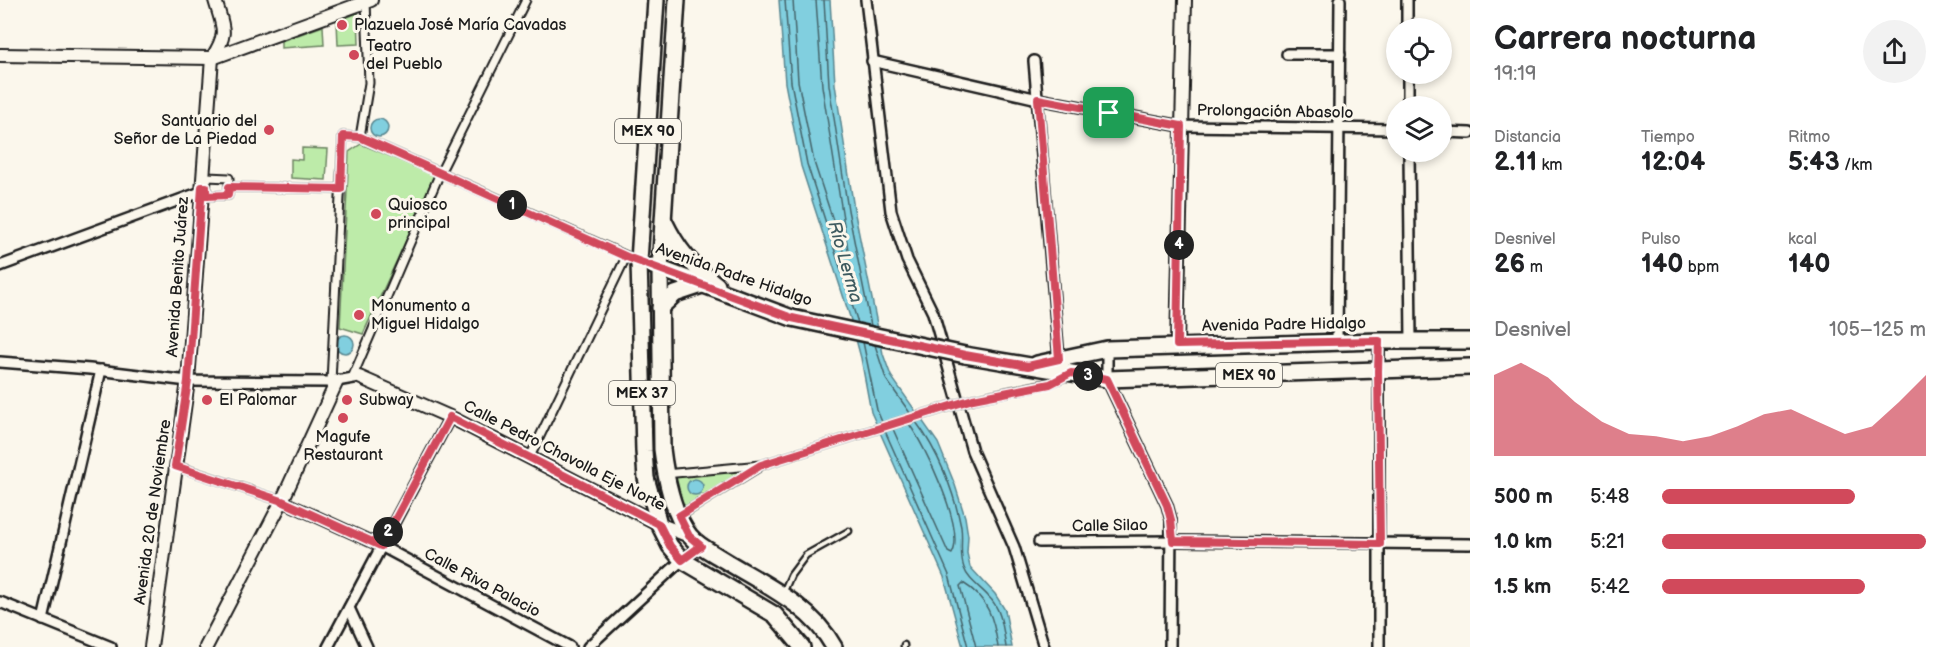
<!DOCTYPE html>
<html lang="es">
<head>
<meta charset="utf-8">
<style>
  :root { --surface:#fff; --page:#f2f2f2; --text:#202124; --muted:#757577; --accent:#d1495b }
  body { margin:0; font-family:"Balsamiq Sans",sans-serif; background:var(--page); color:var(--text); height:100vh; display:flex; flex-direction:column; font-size:22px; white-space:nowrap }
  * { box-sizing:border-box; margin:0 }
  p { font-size:20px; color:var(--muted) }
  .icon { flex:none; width:33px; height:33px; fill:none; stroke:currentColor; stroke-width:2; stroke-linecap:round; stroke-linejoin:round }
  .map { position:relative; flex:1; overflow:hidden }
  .details { display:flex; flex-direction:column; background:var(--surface); width:480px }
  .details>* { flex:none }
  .tools { position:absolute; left:1386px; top:18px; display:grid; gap:12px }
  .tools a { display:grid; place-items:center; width:66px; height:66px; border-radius:50%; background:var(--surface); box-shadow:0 3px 9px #0003; font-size:30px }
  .pin { position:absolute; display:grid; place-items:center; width:51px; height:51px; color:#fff; margin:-26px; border-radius:12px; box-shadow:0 3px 9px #0006 }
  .km { position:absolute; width:30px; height:30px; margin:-15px; border-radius:50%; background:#222; color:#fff; font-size:16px; line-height:30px; text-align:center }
  .round { display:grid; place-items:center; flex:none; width:63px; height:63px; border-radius:32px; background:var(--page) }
  .summary { display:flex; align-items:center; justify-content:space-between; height:102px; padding:0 24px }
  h1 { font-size:33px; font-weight:700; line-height:45px }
  .figures { display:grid; grid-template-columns:repeat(3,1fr); gap:9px; height:102px; padding:6px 24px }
  .figures div { display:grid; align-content:center }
  .figures b { font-size:26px; font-weight:700 }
  .figures small { font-size:16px; font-weight:400 }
  .figures p { font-size:16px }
  .chart { height:168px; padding:12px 24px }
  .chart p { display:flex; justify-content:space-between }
  .chart svg { width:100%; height:108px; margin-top:6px; fill:var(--accent); opacity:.7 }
  ul { padding:0 24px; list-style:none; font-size:20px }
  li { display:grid; grid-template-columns:96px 72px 1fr; align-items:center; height:45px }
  li i { height:15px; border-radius:8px; background:var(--accent) }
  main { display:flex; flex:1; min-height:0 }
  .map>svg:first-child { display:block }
  .green { fill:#bdeba9; stroke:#6c8462; stroke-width:1.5 }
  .water { fill:#81cfdf; stroke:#598791; stroke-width:1.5 }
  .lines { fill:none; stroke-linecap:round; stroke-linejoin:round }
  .shore { stroke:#44646a; stroke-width:1.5 }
  .service-casing { stroke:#1c1c1c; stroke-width:9 }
  .pedestrian-casing { stroke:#1c1c1c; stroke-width:11 }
  .minor-casing { stroke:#1c1c1c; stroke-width:14 }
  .tertiary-casing { stroke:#1c1c1c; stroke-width:16 }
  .primary-casing { stroke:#1c1c1c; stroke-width:20 }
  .service { stroke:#fbf7ec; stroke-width:4.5 }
  .pedestrian { stroke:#fbf7ec; stroke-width:7 }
  .minor { stroke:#fbf7ec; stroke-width:9 }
  .tertiary { stroke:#fbf7ec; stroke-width:12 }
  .primary { stroke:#fbf7ec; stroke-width:15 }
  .pedestrian-bridge-casing { stroke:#1c1c1c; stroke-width:11; stroke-linecap:butt }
  .primary-bridge-casing { stroke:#1c1c1c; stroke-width:20; stroke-linecap:butt }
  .pedestrian-bridge { stroke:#fbf7ec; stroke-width:7 }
  .primary-bridge { stroke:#fbf7ec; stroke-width:15 }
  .route-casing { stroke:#fff; stroke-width:12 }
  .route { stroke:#d1495b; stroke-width:8 }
  .poi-dot { fill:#d1495b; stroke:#fbf7ec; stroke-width:2 }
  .labels { text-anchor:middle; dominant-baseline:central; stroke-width:6; stroke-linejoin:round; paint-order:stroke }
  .shield { fill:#fbf7ec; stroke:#5f5e5a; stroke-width:1.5 }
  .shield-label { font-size:15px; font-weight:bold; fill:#1c1c1c }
  .poi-label { font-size:16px; fill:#1c1c1c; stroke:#fbf7ec; text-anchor:start }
  .street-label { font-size:16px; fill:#1c1c1c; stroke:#fbf7ec }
  .water-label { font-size:18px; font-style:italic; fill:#3f5b60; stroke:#fbf7ec }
</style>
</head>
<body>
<main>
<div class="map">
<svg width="1470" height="647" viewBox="0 0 1470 647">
  <rect width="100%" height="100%" fill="#fbf7ec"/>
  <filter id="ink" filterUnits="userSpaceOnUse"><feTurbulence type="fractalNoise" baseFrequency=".0167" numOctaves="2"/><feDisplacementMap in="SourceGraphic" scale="12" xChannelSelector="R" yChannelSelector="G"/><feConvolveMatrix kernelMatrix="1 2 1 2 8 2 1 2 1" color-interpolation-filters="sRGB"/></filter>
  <g filter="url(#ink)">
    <g class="green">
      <path d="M358,13l1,31 -21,1 -1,-24z"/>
      <path d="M323,26l1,19 -43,3v-7z"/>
      <path d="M361,144l75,31 -73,159 -23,-7 9,-175z"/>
      <path d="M302,148l26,1 -2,31 -35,-2v-19l11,1z"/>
      <path d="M775,460l-86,56 -7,-10 -11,-37z"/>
    </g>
    <g class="water">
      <path d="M779,0h51l5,84 19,125 29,145 8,22 47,67 17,42 10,32 3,19 -1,17 3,14 25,27 10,16 7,37h-49l-19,-70 -73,-165 -10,-54 -11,-41 -49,-151 -16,-83z"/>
      <circle cx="379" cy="128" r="9"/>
      <circle cx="345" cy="344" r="9"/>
      <circle cx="695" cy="487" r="8"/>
    </g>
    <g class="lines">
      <g class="shore">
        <path d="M785,0l6,82 16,82 51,159"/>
        <path d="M793,0l5,81 16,81 29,89 3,3 2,-4 -26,-164 -6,-86"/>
        <path d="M824,0l5,85 19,125 23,116"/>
        <path d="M863,342l14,68 5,12"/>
        <path d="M875,345l11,34 24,34"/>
        <path d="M916,422c22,29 38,69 45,105 2,14 -2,28 3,41 4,12 16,19 24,28 14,13 15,33 18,51"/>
        <path d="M893,429l55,123 4,2c14,-25 -27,-108 -43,-130"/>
        <path d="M885,431l64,144 19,72"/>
        <path d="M976,647l-16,-61 3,-3c25,15 31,36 35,64"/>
      </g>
      <defs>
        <g id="service">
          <path d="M783,593l8,-18 15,-20 43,-24"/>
          <path d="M904,645v2"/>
        </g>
        <g id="pedestrian">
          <path d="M360,137l9,-54 -3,-82"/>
          <path d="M229,187l-1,8 -22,1 1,-19 22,1v9l112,2"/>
          <path d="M352,378l88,-205 86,-173"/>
          <path d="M331,382l12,-246 17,1 278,124"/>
          <path d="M973,399l77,-16 16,-7"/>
          <path d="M529,459l97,-202"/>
          <path d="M176,466l106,35"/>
          <path d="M665,474l96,-9"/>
          <path d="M679,516l80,-49"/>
        </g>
        <g id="minor">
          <path d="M866,0l25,211 16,49 26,53 39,138 42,96 30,100"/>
          <path d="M1407,0v28"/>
          <path d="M1287,54h53"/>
          <path d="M872,61l166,38 143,27 215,3"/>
          <path d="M1034,61l25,298"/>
          <path d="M1408,74v32"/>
          <path d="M1442,132l28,1"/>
          <path d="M1409,152l2,189"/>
          <path d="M0,266l201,-74"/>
          <path d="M1379,341v306"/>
          <path d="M1337,342l3,-342"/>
          <path d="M1107,349v30l60,126 4,15 -1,127"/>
          <path d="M0,362l90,7 98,12 143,1 28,-5"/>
          <path d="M282,501l99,45 189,101"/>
          <path d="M1039,542l134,-1 297,3"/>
          <path d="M0,602l111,45"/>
          <path d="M349,608l18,39"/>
          <path d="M43,620l58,-250"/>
          <path d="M328,647l122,-230"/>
          <path d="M588,647l94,-87 19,-14"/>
        </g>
        <g id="tertiary">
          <path d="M0,55l212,3 159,-58"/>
          <path d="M1177,345l8,-345"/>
          <path d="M359,377l91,40 209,107 30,12"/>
          <path d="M151,647l37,-266 24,-323c17,-26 11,-30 3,-58"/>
          <path d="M206,647l76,-146 55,-120"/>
        </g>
        <g id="primary">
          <path d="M656,0l-17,261 5,190 2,27 13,46 11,22 12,14 93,55 27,32"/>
          <path d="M677,0l-17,269 2,180c3,25 11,67 28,87 8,10 23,17 34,24 39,24 87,45 110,87"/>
          <path d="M664,221c14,29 27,44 53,64"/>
          <path d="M653,266l139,52"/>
          <path d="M660,308l15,-14 27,-9"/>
          <path d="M965,355l142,24 363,-12"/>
          <path d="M1037,364l70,-15 272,-8h91"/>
        </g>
      </defs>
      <use href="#service" class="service-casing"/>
      <use href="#pedestrian" class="pedestrian-casing"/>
      <use href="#minor" class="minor-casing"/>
      <use href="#tertiary" class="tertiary-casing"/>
      <use href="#primary" class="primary-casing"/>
      <use href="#service" class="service"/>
      <use href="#pedestrian" class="pedestrian"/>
      <use href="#minor" class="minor"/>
      <use href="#tertiary" class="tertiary"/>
      <use href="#primary" class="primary"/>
      <defs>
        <path id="pedestrian-bridge" d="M761,465l212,-66"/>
        <path id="primary-bridge" d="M792,318l173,37"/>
      </defs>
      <use href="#pedestrian-bridge" class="pedestrian-bridge-casing"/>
      <use href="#primary-bridge" class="primary-bridge-casing"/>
      <use href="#pedestrian-bridge" class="pedestrian-bridge"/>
      <use href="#primary-bridge" class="primary-bridge"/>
    </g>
  </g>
  <g class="lines" filter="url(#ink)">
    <defs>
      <path id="route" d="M1038,99l143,27 -4,219 202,-4 -1,30 2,173 -207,-3 -2,-21 -4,-15 -60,-126 -36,-6 -21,11 -77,15 -212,66 -82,51 10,20 12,10 -19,14 -12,-14 -11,-22 -209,-107 -69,129 -99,-45 -107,-35 13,-85 14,-194h4v9l22,-1 1,-8 112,2 2,-53 17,1 267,120 165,61 173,37 63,11 31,-7z"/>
    </defs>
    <use href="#route" class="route-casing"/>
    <use href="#route" class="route"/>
  </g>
  <g class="poi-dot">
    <circle cx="342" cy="25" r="6"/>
    <circle cx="354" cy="55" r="6"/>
    <circle cx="269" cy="130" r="6"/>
    <circle cx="376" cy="214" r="6"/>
    <circle cx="359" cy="315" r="6"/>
    <circle cx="207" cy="400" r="6"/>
    <circle cx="347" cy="400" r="6"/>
    <circle cx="343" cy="418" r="6"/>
  </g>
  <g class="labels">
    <g class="shield">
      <rect x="615" y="119" width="66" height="24" rx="4.5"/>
      <rect x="1216" y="363" width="66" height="24" rx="4.5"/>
      <rect x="609" y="381" width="66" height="24" rx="4.5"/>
    </g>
    <g class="shield-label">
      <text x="648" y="131">MEX 90</text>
      <text x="1249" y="375">MEX 90</text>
      <text x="642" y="393">MEX 37</text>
    </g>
    <g class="poi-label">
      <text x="354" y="25">Plazuela José María Cavadas</text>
      <text x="366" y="46">Teatro<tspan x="366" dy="18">del Pueblo</tspan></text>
      <text x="257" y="121" text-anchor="end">Santuario del<tspan x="257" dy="18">Señor de La Piedad</tspan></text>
      <text x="388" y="205">Quiosco<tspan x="388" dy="18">principal</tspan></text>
      <text x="371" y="306">Monumento a<tspan x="371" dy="18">Miguel Hidalgo</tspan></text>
      <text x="219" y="400">El Palomar</text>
      <text x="359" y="400">Subway</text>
      <text x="343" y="437" text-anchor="middle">Magufe<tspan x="343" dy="18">Restaurant</tspan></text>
    </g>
    <g class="street-label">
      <text transform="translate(1275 112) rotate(1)">Prolongación Abasolo</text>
      <text transform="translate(734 275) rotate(19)">Avenida Padre Hidalgo</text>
      <text transform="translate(178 277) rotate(-86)">Avenida Benito Juárez</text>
      <text transform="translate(1284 325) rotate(-1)">Avenida Padre Hidalgo</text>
      <text transform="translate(564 456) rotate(27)">Calle Pedro Chavolla Eje Norte</text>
      <text transform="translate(153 512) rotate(-82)">Avenida 20 de Noviembre</text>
      <text transform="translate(1110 526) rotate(-1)">Calle Silao</text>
      <text transform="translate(482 583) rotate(28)">Calle Riva Palacio</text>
    </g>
    <g class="water-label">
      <text transform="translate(845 262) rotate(74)">Río Lerma</text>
    </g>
  </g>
</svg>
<div class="tools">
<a><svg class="icon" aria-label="locate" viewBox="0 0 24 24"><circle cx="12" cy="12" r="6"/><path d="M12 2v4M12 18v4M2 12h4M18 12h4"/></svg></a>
<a><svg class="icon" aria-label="layers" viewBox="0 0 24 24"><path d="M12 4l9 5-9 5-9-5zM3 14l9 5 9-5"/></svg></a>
</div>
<div class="pin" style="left:1109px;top:113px;background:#1e9e55"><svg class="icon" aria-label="arrive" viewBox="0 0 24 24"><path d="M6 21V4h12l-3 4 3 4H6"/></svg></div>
<b class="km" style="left:512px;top:205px">1</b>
<b class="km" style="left:388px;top:532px">2</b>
<b class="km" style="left:1088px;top:376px">3</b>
<b class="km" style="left:1179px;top:245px">4</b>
</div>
<section class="details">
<div class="summary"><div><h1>Carrera nocturna</h1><p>19:19</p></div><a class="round"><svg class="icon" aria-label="share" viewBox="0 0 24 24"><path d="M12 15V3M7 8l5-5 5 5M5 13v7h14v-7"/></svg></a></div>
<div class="figures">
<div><p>Distancia</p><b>2.11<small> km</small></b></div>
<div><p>Tiempo</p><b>12:04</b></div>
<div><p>Ritmo</p><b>5:43<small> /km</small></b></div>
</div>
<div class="figures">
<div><p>Desnivel</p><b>26<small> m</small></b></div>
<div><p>Pulso</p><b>140<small> bpm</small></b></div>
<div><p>kcal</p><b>140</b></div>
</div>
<div class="chart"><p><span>Desnivel</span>105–125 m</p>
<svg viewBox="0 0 160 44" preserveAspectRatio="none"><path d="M0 44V11L10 6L20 12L30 22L40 30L50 35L60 36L70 38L80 36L90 32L100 27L110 25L120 30L130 35L140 32L150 22L160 11V44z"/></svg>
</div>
<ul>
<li><b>500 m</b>5:48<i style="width:73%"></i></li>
<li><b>1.0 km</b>5:21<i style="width:100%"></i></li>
<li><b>1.5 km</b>5:42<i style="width:77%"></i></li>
</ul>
</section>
</main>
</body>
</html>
